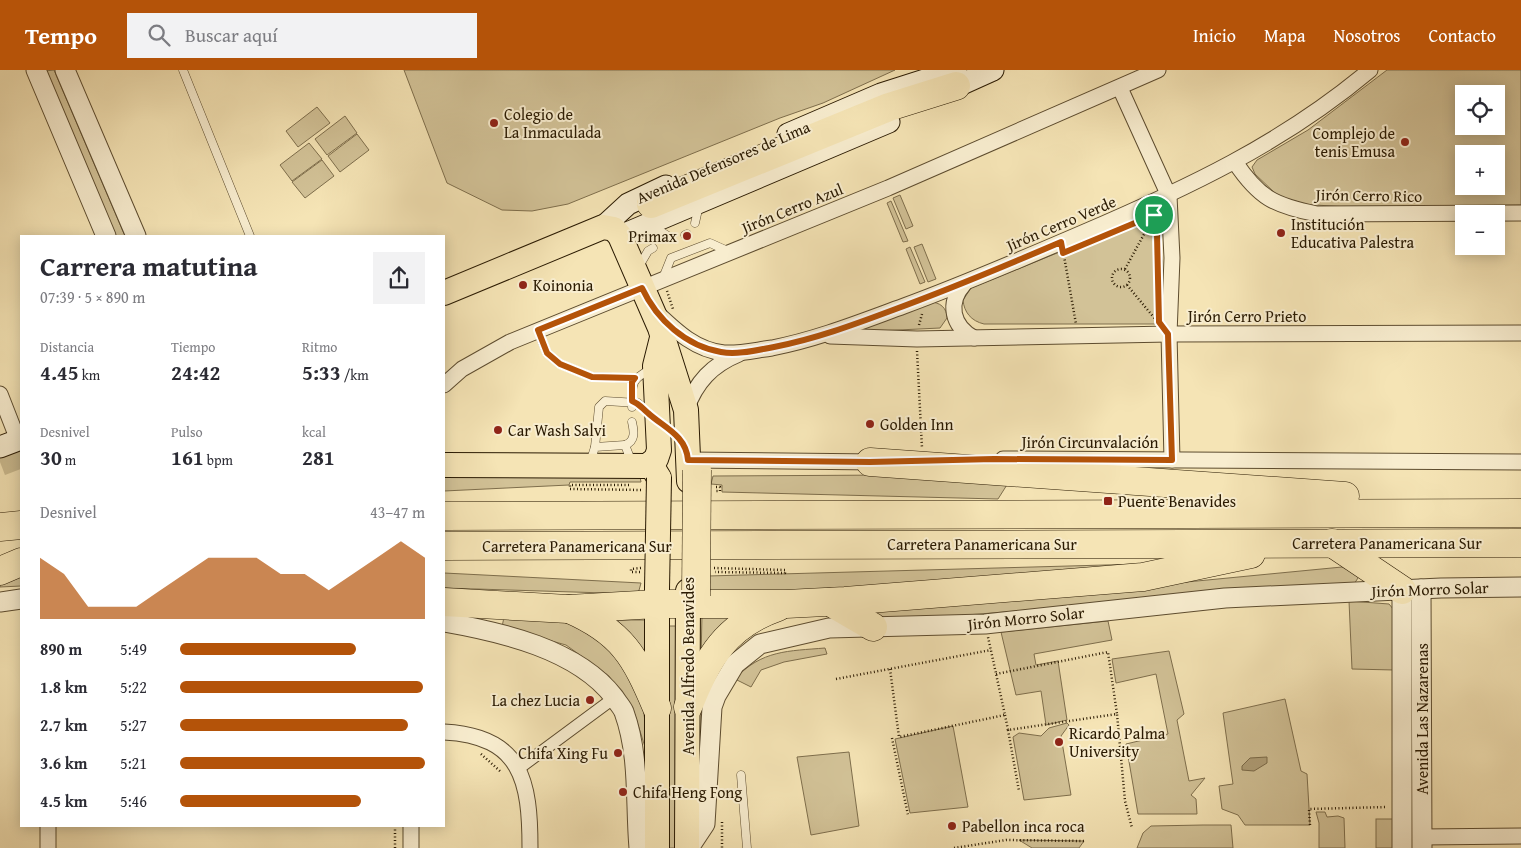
<!DOCTYPE html>
<html lang="es">
<head>
<meta charset="utf-8">
<style>
  :root { --surface:#fff; --page:#f2f2f3; --text:#2b2b33; --muted:#7c7c81; --accent:#b45309 }
  body { margin:0; font-family:"Gentium Book Plus",serif; background:var(--page); color:var(--text); height:100vh; display:flex; flex-direction:column; font-size:19px; white-space:nowrap }
  * { box-sizing:border-box; margin:0 }
  p { font-size:16px; color:var(--muted) }
  .icon { flex:none; width:28px; height:28px; fill:none; stroke:currentColor; stroke-width:2; stroke-linecap:round; stroke-linejoin:round }
  .map { position:relative; flex:1; overflow:hidden }
  .panel { position:absolute; left:20px; top:165px; width:425px; height:592px; display:flex; flex-direction:column; background:var(--surface); border-radius:0px; box-shadow:0 2px 12px #0003 }
  .panel>* { flex:none }
  .tools { position:absolute; left:1455px; top:15px; display:grid; gap:10px }
  .tools a { display:grid; place-items:center; width:50px; height:50px; border-radius:0px; background:var(--surface); box-shadow:0 2px 12px #0003; font-size:25px }
  .pin { position:absolute; display:grid; place-items:center; width:42px; height:42px; color:#fff; margin:-21px; border:2px solid #fff; border-radius:50%; box-shadow:0 1px 5px #0007 }
  .round { display:grid; place-items:center; flex:none; width:52px; height:52px; border-radius:0px; background:var(--page) }
  .overview { display:flex; align-items:center; justify-content:space-between; height:85px; padding:0 20px }
  h1 { font-size:28px; font-weight:600; line-height:38px }
  .stats { display:grid; grid-template-columns:repeat(3,1fr); gap:8px; height:85px; padding:5px 20px }
  .stats div { display:grid; align-content:center }
  .stats b { font-size:21px; font-weight:600 }
  .stats small { font-size:14px; font-weight:400 }
  .stats p { font-size:14px }
  .chart { height:140px; padding:10px 20px }
  .chart p { display:flex; justify-content:space-between }
  .chart svg { width:100%; height:90px; margin-top:5px; fill:var(--accent); opacity:.7 }
  ul { padding:0 20px; list-style:none; font-size:16px }
  li { display:grid; grid-template-columns:80px 60px 1fr; align-items:center; height:38px }
  li i { height:12px; border-radius:6px; background:var(--accent) }
  header { display:flex; align-items:center; gap:30px; box-sizing:border-box; height:70px; padding:0 25px; background:var(--accent); color:#fff }
  header strong { font-size:24px }
  nav { display:flex; gap:28px; margin-inline-start:auto; font-size:18px }
  .search { width:350px; height:45px; background:var(--page); display:flex; align-items:center; gap:12px; box-sizing:border-box; padding:0 18px; border-radius:0px; color:var(--muted); font-size:19px }
  .map>svg:first-child { display:block }
  .green { fill:#d2c297; stroke:#7e6e4c; fill-rule:evenodd }
  .water { fill:#b09f78; stroke:#7a6a49 }
  .lines { fill:none; stroke-linecap:round; stroke-linejoin:round }
  .motorway-tunnel { stroke:#ccbc91; stroke-width:28; stroke-dasharray:28 14; stroke-linecap:butt }
  .service-casing { stroke:#5d4c2f; stroke-width:9 }
  .pedestrian-casing { stroke:#5d4c2f; stroke-width:13 }
  .minor-casing { stroke:#5d4c2f; stroke-width:17 }
  .tertiary-casing { stroke:#5d4c2f; stroke-width:21 }
  .secondary-casing { stroke:#2a1a02; stroke-width:23 }
  .primary-casing { stroke:#2a1a02; stroke-width:26 }
  .motorway-casing { stroke:#2a1a02; stroke-width:29 }
  .path { stroke:#2a1a02; stroke-width:2.5; stroke-dasharray:1 2.5; stroke-linecap:butt }
  .service { stroke:#f8edcf; stroke-width:8 }
  .pedestrian { stroke:#f8edcf; stroke-width:11 }
  .minor { stroke:#f8edcf; stroke-width:15 }
  .tertiary { stroke:#f8edcf; stroke-width:19 }
  .secondary { stroke:#f8edcf; stroke-width:21 }
  .primary { stroke:#f5e4b5; stroke-width:24 }
  .motorway { stroke:#f5e4b5; stroke-width:28 }
  .primary-bridge-casing { stroke:#2a1a02; stroke-width:26; stroke-linecap:butt }
  .motorway-bridge-casing { stroke:#2a1a02; stroke-width:29; stroke-linecap:butt }
  .primary-bridge { stroke:#f5e4b5; stroke-width:24 }
  .motorway-bridge { stroke:#f5e4b5; stroke-width:28 }
  .route-casing { stroke:#fff; stroke-width:10 }
  .route { stroke:#b45309; stroke-width:6 }
  .poi-dot { fill:#8f2418; stroke:#f8edcf; stroke-width:2 }
  .labels { text-anchor:middle; dominant-baseline:central; stroke-width:4; stroke-linejoin:round; paint-order:stroke }
  .poi-label { font-size:16px; fill:#2a1a02; stroke:#f8edcf; text-anchor:start }
  .street-label { font-size:16px; fill:#2a1a02; stroke:#f8edcf }
</style>
</head>
<body>
<header>
<strong>Tempo</strong>
<div class="search"><svg class="icon" aria-label="search" viewBox="0 0 24 24"><circle cx="10" cy="10" r="6"/><path d="M15 15l6 6"/></svg>Buscar aquí</div>
<nav><a>Inicio</a><a>Mapa</a><a>Nosotros</a><a>Contacto</a></nav>
</header>
<div class="map">
<svg width="1521" height="778" viewBox="0 0 1521 778">
  <rect width="100%" height="100%" fill="#f5e4b5"/>
  <filter id="stains"><feTurbulence type="fractalNoise" baseFrequency=".004" numOctaves="4"/><feColorMatrix values="0 0 0 0 .2 0 0 0 0 .09 0 0 0 0 .02 0 0 0 .5 -.17"/></filter>
  <radialGradient id="worn" r=".72"><stop offset=".6" stop-color="#630" stop-opacity="0"/><stop offset="1" stop-color="#630" stop-opacity=".3"/></radialGradient>
  <g class="green">
    <path d="M54,0l71,166h-11l-69,-165z"/>
    <path d="M404,0h491l-72,33 -43,15 -212,86 -36,7 -30,-1 -55,-27z"/>
    <path d="M1387,0h134v135l-172,2 -51,-3 -22,-10 -21,-20 -3,-7 5,-7 51,-30zM1464,24h32v32h-32zM1464,84h32v32h-32z"/>
    <path d="M317,37l13,16 -32,24 -12,-16z"/>
    <path d="M345,46l12,17 -30,22 -12,-16z"/>
    <path d="M357,64l12,16 -29,22 -12,-16z"/>
    <path d="M309,73l13,16 -30,22 -12,-16z"/>
    <path d="M322,90l12,16 -29,22 -13,-16z"/>
    <path d="M900,125l13,31 -7,3 -13,-31z"/>
    <path d="M891,131l17,40 -5,1 -16,-39z"/>
    <path d="M1158,142l4,49 -2,63h-176c-13,-3 -20,-12 -21,-24l8,-12z"/>
    <path d="M922,174l14,35 -8,3 -14,-35z"/>
    <path d="M910,177l15,35 -5,2 -14,-35z"/>
    <path d="M930,232c10,0 17,6 17,16l-7,10 -84,4z"/>
    <path d="M639,402l2,10h-71l-1,3 -125,6v-17z"/>
    <path d="M894,405l116,5 -12,19 -276,-7v-7l-11,-1 2,-8z"/>
    <path d="M1141,494l-253,23 -181,8 1,-19z"/>
    <path d="M1342,497l18,8 -6,9 -462,37 -26,-8z"/>
    <path d="M444,503l197,10 -3,11 -194,-6z"/>
    <path d="M21,504v12l-21,1v-3z"/>
    <path d="M1349,531l40,3 5,6v60l-42,-1z"/>
    <path d="M749,543l-48,47 1,-46z"/>
    <path d="M504,547l59,4 30,6 47,62 5,32v26l-11,-35 -25,-36 -43,-31 -64,-18z"/>
    <path d="M604,550h41l-1,50z"/>
    <path d="M1108,551l4,19 -78,14 2,11 22,-4 9,59 -21,5 -5,-34 -25,4 -15,-63z"/>
    <path d="M667,556h13v222h-15z"/>
    <path d="M825,578l2,6 -43,8 -23,8 -10,17 -16,-8c26,-29 54,-28 90,-31z"/>
    <path d="M1169,581l15,63 -7,6 12,61 16,-3 -14,17 5,4 1,15h-59l-12,-70 42,-10 -12,-60 -40,9 -4,-24z"/>
    <path d="M1285,629l16,72 6,3 3,51h-65l-7,-10 -16,-6 -3,-23 14,-2 -10,-71z"/>
    <path d="M1067,653l2,2 -8,11 10,59 -47,5 -11,-63 6,-4 22,3 8,-8z"/>
    <path d="M953,656l15,81 -58,6 -15,-74z"/>
    <path d="M849,682l10,74 -48,9 -14,-78z"/>
    <path d="M1316,742h9l2,5 11,-1 6,2 1,30h-26v-25z"/>
    <rect x="1376" y="749" width="18" height="29"/>
    <path d="M1203,755h28l2,23h-96l6,-15 8,-7z"/>
    <path d="M1019,770l65,1 -5,7h-47z"/>
  </g>
  <path class="water" d="M1267,687v6l-13,8 -12,-1v-4l8,-8z"/>
  <g class="lines">
    <path class="motorway-tunnel" d="M0,392l21,-8"/>
    <defs>
      <g id="service">
        <path d="M183,0l67,166"/>
        <path d="M695,153l4,-18"/>
        <path d="M652,156l16,10"/>
        <path d="M685,165l2,-1"/>
        <path d="M638,198l10,-17 5,-3"/>
        <path d="M663,208l8,-20 39,-15 20,9"/>
        <path d="M538,261l9,22 13,11 32,13 43,1"/>
        <path d="M632,337c0,-23 -2,-27 19,-38"/>
        <path d="M625,375c11,-4 9,-14 7,-23"/>
        <path d="M595,377l4,-40 6,-6 33,2 14,13"/>
        <path d="M590,393l5,-16 30,-2 7,18"/>
        <path d="M741,705l6,73"/>
      </g>
      <path id="pedestrian" d="M518,699l96,-71"/>
      <g id="minor">
        <path d="M1120,18l49,108 3,62 -3,76 3,126"/>
        <path d="M1235,92c24,36 40,44 82,52l204,-1"/>
        <path d="M964,214c-17,19 -12,42 10,54"/>
        <path d="M657,243c20,19 39,37 67,40 16,1 32,-3 48,-5 46,-9 88,-26 132,-42 60,-22 118,-47 176,-72 105,-45 202,-90 290,-164"/>
        <path d="M830,266l87,3 252,-5 352,-1"/>
        <path d="M444,315l18,-16 48,-27 378,-154 270,-118"/>
        <path d="M0,324l18,46"/>
        <path d="M686,340c10,-28 26,-45 53,-56"/>
        <path d="M1003,389l518,3"/>
        <path d="M688,390l189,2"/>
        <path d="M444,662c78,4 86,49 86,116"/>
        <path d="M411,756v22"/>
        <path d="M1422,767l99,-1"/>
        <path d="M48,778v-22"/>
      </g>
      <g id="tertiary">
        <path d="M36,0l70,166"/>
        <path d="M65,0l71,166"/>
        <path d="M1421,519l1,259"/>
        <path d="M1402,520v258"/>
        <path d="M0,532l21,-3"/>
        <path d="M444,552c57,10 133,27 170,75 3,5 8,10 10,15 16,44 11,91 15,136"/>
        <path d="M689,778l16,-24 7,-117 4,-11 19,-32 25,-20 69,-16 156,-4 240,-26 216,-10 80,-1"/>
      </g>
      <g id="secondary">
        <path d="M942,23l51,-23"/>
        <path d="M788,64l93,-40 75,-24"/>
        <path d="M603,157l25,-23 38,-18"/>
        <path d="M620,166l269,-114"/>
        <path d="M0,377l21,-8"/>
      </g>
      <g id="primary">
        <path d="M444,223l159,-66 11,2 6,7 40,92 26,82 3,71"/>
        <path d="M444,395l203,1 6,2 6,10"/>
        <path d="M647,396l9,-7 3,-9 -4,-84 7,-28"/>
        <path d="M657,778v-259"/>
        <path d="M687,778l1,-257"/>
      </g>
      <g id="motorway">
        <path d="M651,134l238,-97 67,-21"/>
        <path d="M870,392l475,34"/>
        <path d="M444,446l1077,-3"/>
        <path d="M0,457l21,-2"/>
        <path d="M1332,473l70,47"/>
        <path d="M444,476l1077,-3"/>
        <path d="M0,501l21,-9"/>
        <path d="M444,532l124,7 89,-5h129l59,-3 298,-24 108,-23"/>
        <path d="M830,532l43,25"/>
        <path d="M569,539c53,23 66,47 88,99"/>
        <path d="M688,637c19,-49 38,-82 90,-100"/>
      </g>
    </defs>
    <use href="#service" class="service-casing"/>
    <use href="#pedestrian" class="pedestrian-casing"/>
    <use href="#minor" class="minor-casing"/>
    <use href="#tertiary" class="tertiary-casing"/>
    <use href="#secondary" class="secondary-casing"/>
    <use href="#primary" class="primary-casing"/>
    <use href="#motorway" class="motorway-casing"/>
    <g class="path">
      <path d="M1064,186l12,68"/>
      <path d="M1125,199l29,-53"/>
      <circle cx="1121" cy="208" r="9"/>
      <path d="M1127,215l29,35"/>
      <path d="M667,221l6,18"/>
      <path d="M919,255l3,-11"/>
      <path d="M917,281l5,97"/>
      <path d="M629,415h-59v4l73,1"/>
      <path d="M716,417h4v4h-4"/>
      <path d="M714,498l71,2v3l-70,-1"/>
      <path d="M640,502h-9v-3l10,-1"/>
      <path d="M890,599l9,68 106,-22 -17,-78"/>
      <path d="M996,604l112,-22 9,62"/>
      <path d="M836,609l155,-29"/>
      <path d="M1005,645l3,15 109,-16 8,87 7,27"/>
      <path d="M1008,660l11,61"/>
      <path d="M892,668l16,77"/>
      <path d="M481,684l20,18"/>
      <path d="M722,752v26"/>
      <path d="M1310,755l-1,-16 78,-2"/>
      <path d="M395,778v-22"/>
      <path d="M954,778l52,-8 78,1"/>
    </g>
    <use href="#service" class="service"/>
    <use href="#pedestrian" class="pedestrian"/>
    <use href="#minor" class="minor"/>
    <use href="#tertiary" class="tertiary"/>
    <use href="#secondary" class="secondary"/>
    <use href="#primary" class="primary"/>
    <use href="#motorway" class="motorway"/>
    <defs>
      <path id="primary-bridge" d="M657,519l2,-111"/>
      <path id="motorway-bridge" d="M696,526l1,-126"/>
    </defs>
    <use href="#primary-bridge" class="primary-bridge-casing"/>
    <use href="#motorway-bridge" class="motorway-bridge-casing"/>
    <use href="#primary-bridge" class="primary-bridge"/>
    <use href="#motorway-bridge" class="motorway-bridge"/>
  </g>
  <g class="lines">
    <defs>
      <path id="route" d="M1154,145l3,19 2,88 9,12 4,126 -178,-1 -124,3 -182,-2c-2,-25 -25,-33 -40,-47 -6,-5 -8,-9 -16,-12v-19l3,-4 -43,-1 -32,-13 -13,-11 -9,-23 104,-42c15,32 44,58 79,64 17,3 36,-2 53,-5 41,-8 79,-22 119,-37 57,-21 112,-44 168,-68l2,11z"/>
    </defs>
    <use href="#route" class="route-casing"/>
    <use href="#route" class="route"/>
  </g>
  <g class="poi-dot">
    <circle cx="494" cy="53" r="5"/>
    <circle cx="1405" cy="72" r="5"/>
    <circle cx="1281" cy="163" r="5"/>
    <circle cx="687" cy="166" r="5"/>
    <circle cx="523" cy="215" r="5"/>
    <circle cx="870" cy="354" r="5"/>
    <circle cx="498" cy="360" r="5"/>
    <rect x="1103" y="426" width="10" height="10" rx="2.5"/>
    <circle cx="590" cy="630" r="5"/>
    <circle cx="1059" cy="672" r="5"/>
    <circle cx="618" cy="683" r="5"/>
    <circle cx="623" cy="722" r="5"/>
    <circle cx="952" cy="756" r="5"/>
  </g>
  <g class="labels">
    <g class="poi-label">
      <text x="504" y="44">Colegio de<tspan x="504" dy="18">La Inmaculada</tspan></text>
      <text x="1395" y="63" text-anchor="end">Complejo de<tspan x="1395" dy="18">tenis Emusa</tspan></text>
      <text x="1291" y="154">Institución<tspan x="1291" dy="18">Educativa Palestra</tspan></text>
      <text x="677" y="166" text-anchor="end">Primax</text>
      <text x="533" y="215">Koinonia</text>
      <text x="880" y="354">Golden Inn</text>
      <text x="508" y="360">Car Wash Salvi</text>
      <text x="1118" y="431">Puente Benavides</text>
      <text x="580" y="630" text-anchor="end">La chez Lucia</text>
      <text x="1069" y="663">Ricardo Palma<tspan x="1069" dy="18">University</tspan></text>
      <text x="608" y="683" text-anchor="end">Chifa Xing Fu</text>
      <text x="633" y="722">Chifa Heng Fong</text>
      <text x="962" y="756">Pabellon inca roca</text>
    </g>
    <g class="street-label">
      <text transform="translate(723 92) rotate(-23)">Avenida Defensores de Lima</text>
      <text transform="translate(1369 125) rotate(1)">Jirón Cerro Rico</text>
      <text transform="translate(792 138) rotate(-22)">Jirón Cerro Azul</text>
      <text transform="translate(1061 153) rotate(-23)">Jirón Cerro Verde</text>
      <text x="1247" y="246">Jirón Cerro Prieto</text>
      <text x="1090" y="372">Jirón Circunvalación</text>
      <text x="1387" y="473">Carretera Panamericana Sur</text>
      <text x="982" y="474">Carretera Panamericana Sur</text>
      <text x="577" y="476">Carretera Panamericana Sur</text>
      <text transform="translate(1430 519) rotate(-2)">Jirón Morro Solar</text>
      <text transform="translate(1026 548) rotate(-6)">Jirón Morro Solar</text>
      <text transform="translate(688 596) rotate(-90)">Avenida Alfredo Benavides</text>
      <text transform="translate(1422 649) rotate(-90)">Avenida Las Nazarenas</text>
    </g>
  </g>
  <rect width="100%" height="100%" filter="url(#stains)"/>
  <rect width="100%" height="100%" fill="url(#worn)"/>
</svg>
<div class="tools">
<a><svg class="icon" aria-label="locate" viewBox="0 0 24 24"><circle cx="12" cy="12" r="6"/><path d="M12 2v4M12 18v4M2 12h4M18 12h4"/></svg></a>
<a>+</a>
<a>−</a>
</div>
<div class="pin" style="left:1154px;top:145px;background:#1e9e55"><svg class="icon" aria-label="arrive" viewBox="0 0 24 24"><path d="M6 21V4h12l-3 4 3 4H6"/></svg></div>
<section class="panel">
<div class="overview"><div><h1>Carrera matutina</h1><p>07:39 · 5 × 890 m</p></div><a class="round"><svg class="icon" aria-label="share" viewBox="0 0 24 24"><path d="M12 15V3M7 8l5-5 5 5M5 13v7h14v-7"/></svg></a></div>
<div class="stats">
<div><p>Distancia</p><b>4.45<small> km</small></b></div>
<div><p>Tiempo</p><b>24:42</b></div>
<div><p>Ritmo</p><b>5:33<small> /km</small></b></div>
</div>
<div class="stats">
<div><p>Desnivel</p><b>30<small> m</small></b></div>
<div><p>Pulso</p><b>161<small> bpm</small></b></div>
<div><p>kcal</p><b>281</b></div>
</div>
<div class="chart"><p><span>Desnivel</span>43–47 m</p>
<svg viewBox="0 0 160 44" preserveAspectRatio="none"><path d="M0 44V14L10 22L20 38L30 38L40 38L50 30L60 22L70 14L80 14L90 14L100 22L110 22L120 30L130 22L140 14L150 6L160 14V44z"/></svg>
</div>
<ul>
<li><b>890 m</b>5:49<i style="width:72%"></i></li>
<li><b>1.8 km</b>5:22<i style="width:99%"></i></li>
<li><b>2.7 km</b>5:27<i style="width:93%"></i></li>
<li><b>3.6 km</b>5:21<i style="width:100%"></i></li>
<li><b>4.5 km</b>5:46<i style="width:74%"></i></li>
</ul>
</section>
</div>
</body>
</html>
